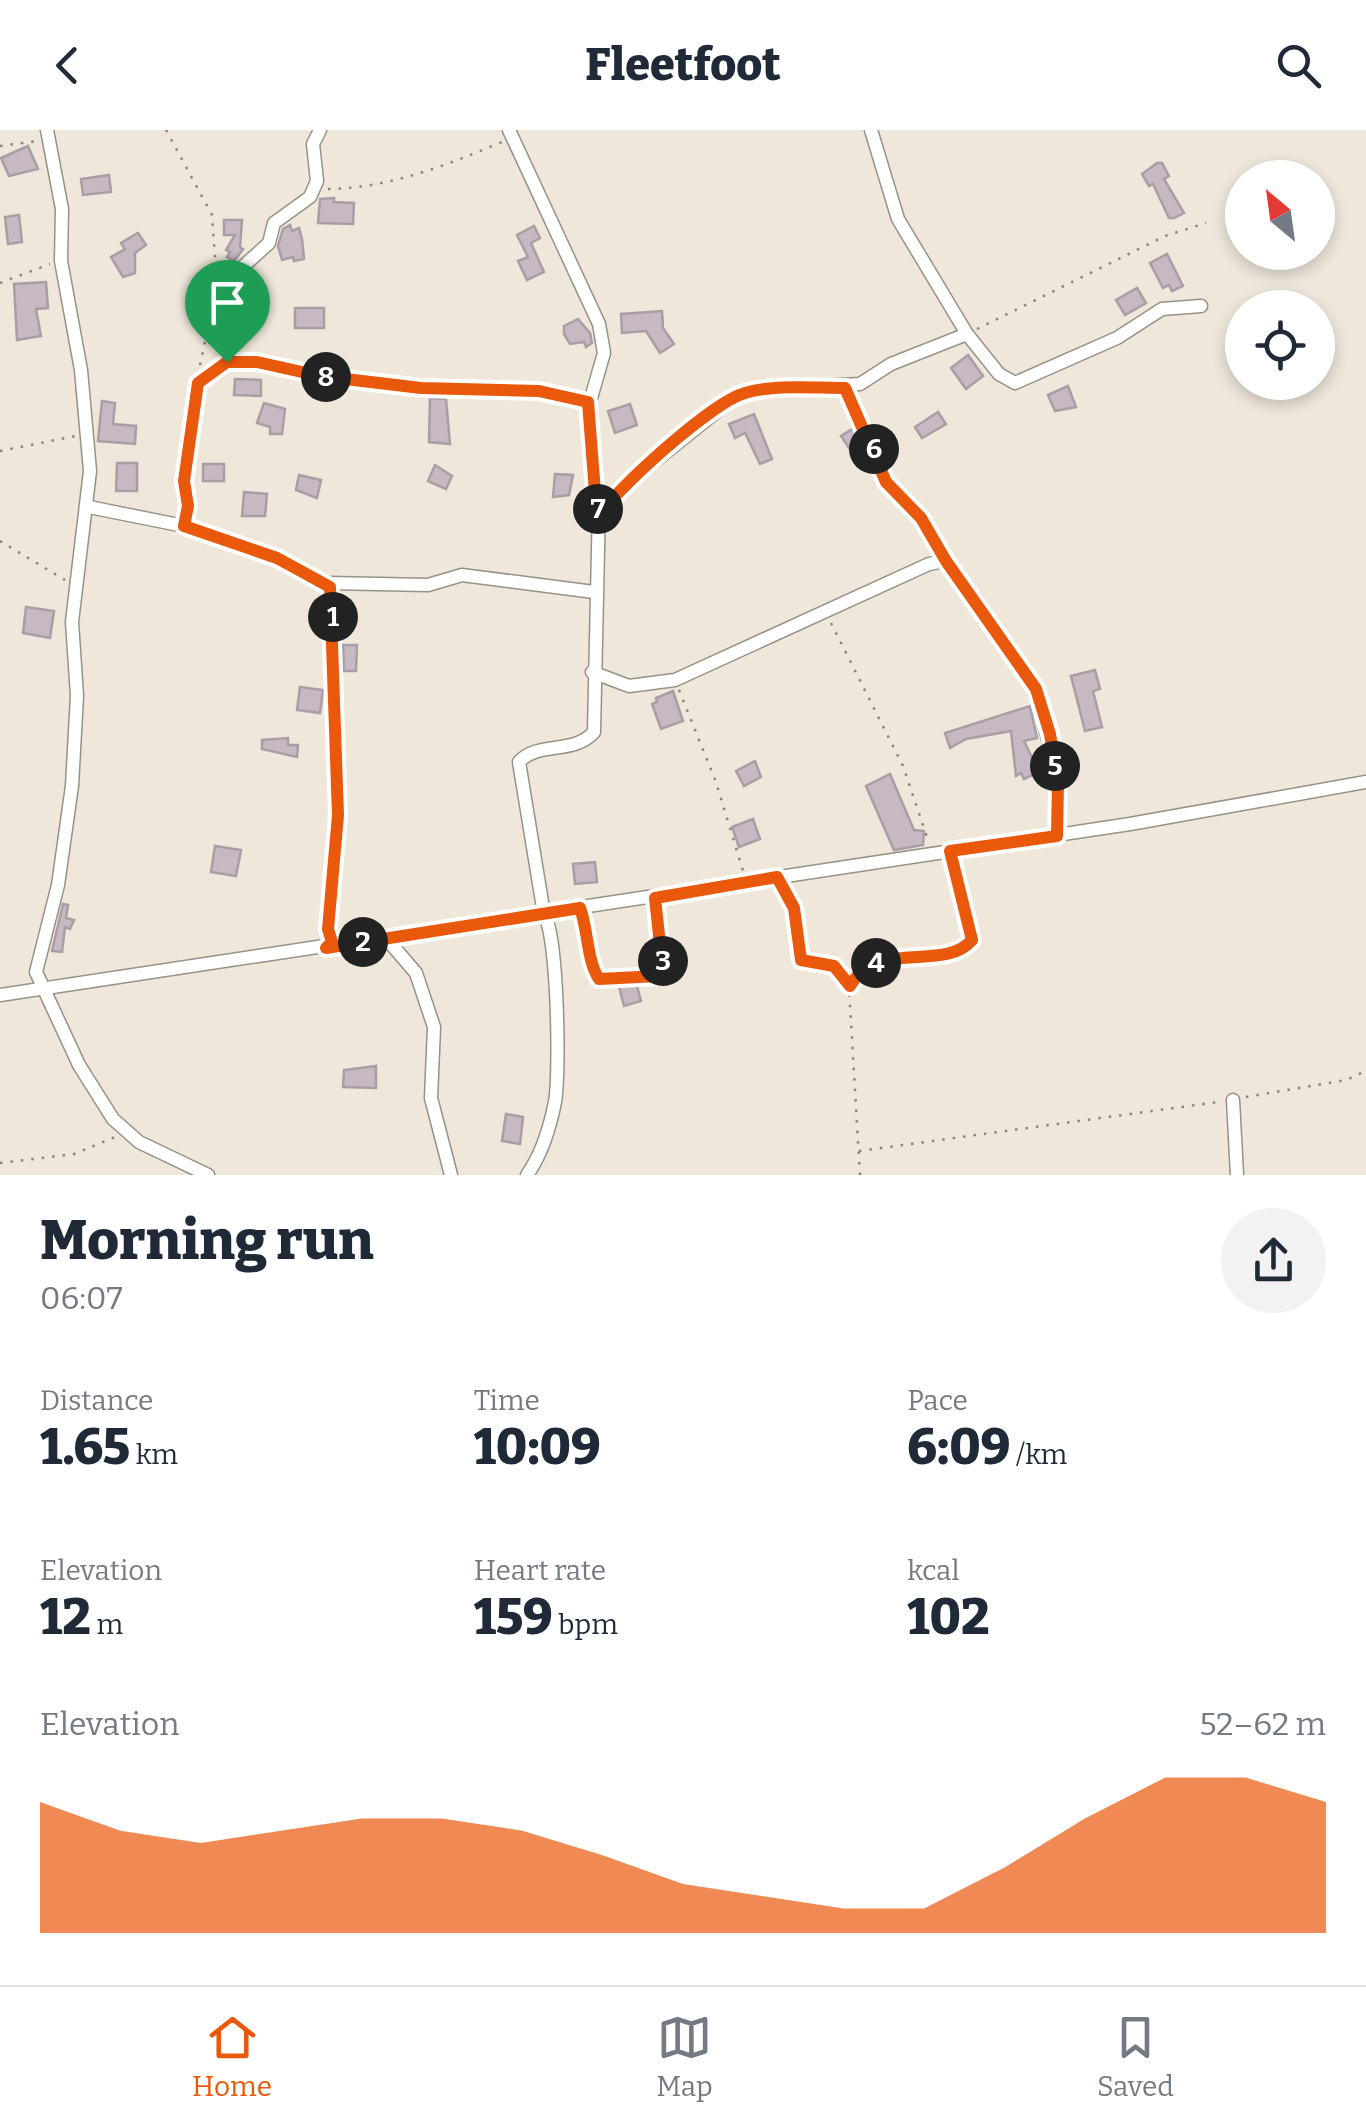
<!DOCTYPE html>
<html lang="en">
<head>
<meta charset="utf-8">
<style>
  :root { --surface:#fff; --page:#f2f2f3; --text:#1f2937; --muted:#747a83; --line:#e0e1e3; --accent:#ea580c }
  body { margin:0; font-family:Bitter,serif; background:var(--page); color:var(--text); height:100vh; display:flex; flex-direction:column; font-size:38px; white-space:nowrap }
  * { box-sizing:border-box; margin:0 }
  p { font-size:32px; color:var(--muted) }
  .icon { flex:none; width:55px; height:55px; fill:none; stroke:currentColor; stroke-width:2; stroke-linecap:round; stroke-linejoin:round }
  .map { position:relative; height:1045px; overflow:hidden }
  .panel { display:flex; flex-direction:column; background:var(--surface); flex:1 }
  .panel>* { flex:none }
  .needle { width:65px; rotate:331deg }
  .tools { position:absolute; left:1225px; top:30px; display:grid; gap:20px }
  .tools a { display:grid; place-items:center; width:110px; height:110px; border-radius:50%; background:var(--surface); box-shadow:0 5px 15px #0003; font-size:50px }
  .pin { position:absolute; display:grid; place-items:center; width:85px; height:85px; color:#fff; margin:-102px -42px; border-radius:50% 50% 50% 0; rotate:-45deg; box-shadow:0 0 10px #0007 }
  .pin .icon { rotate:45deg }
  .km { position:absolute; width:50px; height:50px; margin:-25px; border-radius:50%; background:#222; color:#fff; font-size:28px; line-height:50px; text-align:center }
  .round { display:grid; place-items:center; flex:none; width:105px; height:105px; border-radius:52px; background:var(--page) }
  .headline { display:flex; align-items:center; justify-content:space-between; height:170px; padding:0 40px }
  h1 { font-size:55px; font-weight:800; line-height:75px }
  .figures { display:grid; grid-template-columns:repeat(3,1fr); gap:15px; height:170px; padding:10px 40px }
  .figures div { display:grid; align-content:center }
  .figures b { font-size:50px; font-weight:800 }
  .figures small { font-size:28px; font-weight:400 }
  .figures p { font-size:28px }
  .chart { height:280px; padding:20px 40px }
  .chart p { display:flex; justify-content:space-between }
  .chart svg { width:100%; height:180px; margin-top:10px; fill:var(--accent); opacity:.7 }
  header { display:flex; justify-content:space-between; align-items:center; height:130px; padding:0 40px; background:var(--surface); font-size:45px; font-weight:800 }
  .tabs { display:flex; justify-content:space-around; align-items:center; height:140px; border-top:2px solid var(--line); background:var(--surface); font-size:28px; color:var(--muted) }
  .tabs a { display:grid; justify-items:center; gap:5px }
  .tabs .selected { color:var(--accent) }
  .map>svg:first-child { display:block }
  .building { fill:#c6b9c2; stroke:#a99da6; stroke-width:2.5 }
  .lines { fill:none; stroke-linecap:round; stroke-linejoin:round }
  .street-casing { stroke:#989286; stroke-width:15 }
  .path { stroke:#8a857d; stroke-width:2.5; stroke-dasharray:2.5 8; stroke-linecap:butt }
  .street { stroke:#fff; stroke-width:12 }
  .route-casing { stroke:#fff; stroke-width:20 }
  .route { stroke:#ea580c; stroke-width:12 }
</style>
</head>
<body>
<header><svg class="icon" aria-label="back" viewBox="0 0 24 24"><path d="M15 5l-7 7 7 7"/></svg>Fleetfoot<svg class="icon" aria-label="search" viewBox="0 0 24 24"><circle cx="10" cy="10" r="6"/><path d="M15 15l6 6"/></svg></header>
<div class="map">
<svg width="1366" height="1045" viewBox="0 0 1366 1045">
  <rect width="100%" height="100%" fill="#eee7da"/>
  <g class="building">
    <path d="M28,16l10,23 -29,7 -8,-18z"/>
    <path d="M1157,33h5l7,13 -5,3 20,34 -10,5h-5l-16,-34 -4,2 -7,-12z"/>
    <path d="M109,45l2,17 -28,3 -2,-16z"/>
    <path d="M334,68v4l20,1 -1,21 -35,-1 2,-24z"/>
    <path d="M19,85l3,27 -14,2 -3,-27z"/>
    <path d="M224,90h18l-2,27 3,2 -9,12 -7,-4 3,-5 -4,-2 9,-15h-11z"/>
    <path d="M290,95l2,6 7,-3 3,11 2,20 -10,2 -1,-4 -11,3 -4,-14 5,-17z"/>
    <path d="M534,96l6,12 -9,5 13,29 -17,8 -9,-19 10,-4 -11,-22z"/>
    <path d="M138,103l8,12 -11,8v20l-12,4 -12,-20 14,-8 -4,-6z"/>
    <path d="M1167,124l16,32 -11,5 -3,-6 -6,3 -13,-25z"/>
    <path d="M46,152l2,26 -12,1 5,27 -24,4 -3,-56z"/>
    <path d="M1137,158l9,15 -21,12 -9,-15z"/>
    <rect x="295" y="178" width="29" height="20"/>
    <path d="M662,181l1,17 11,16 -14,9 -14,-22 -24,2 -1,-19z"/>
    <path d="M578,189l12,14 2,10 -6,4 -2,-5 -14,2 -6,-10v-8z"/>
    <path d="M968,225l15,21 -17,13 -15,-21z"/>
    <path d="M235,249l26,1v16l-27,-1z"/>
    <path d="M1068,256l8,21 -21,4 -7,-16z"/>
    <path d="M430,268l16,1 4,45 -21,-2z"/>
    <path d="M102,271l13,2 -2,21 23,2 -1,18 -37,-3z"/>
    <path d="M264,273l21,6 -3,25h-12v-7l-13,-4z"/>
    <path d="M630,274l7,21 -22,8 -7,-22z"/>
    <path d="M938,282l8,12 -24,14 -7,-11z"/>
    <path d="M754,284l18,45 -12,5 -15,-31 -10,5 -6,-14z"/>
    <path d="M854,298l15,24 -12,8 -16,-24z"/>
    <path d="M117,333h20v28h-21z"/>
    <rect x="203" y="334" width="21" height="17"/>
    <path d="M435,335l17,11 -6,13 -18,-8z"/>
    <path d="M555,344l18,1 -4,20 -16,2z"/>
    <path d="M299,345l22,5 -4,18 -21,-8z"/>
    <path d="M244,362l23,2 -2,22h-23z"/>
    <path d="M26,477l28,4 -4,27 -27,-5z"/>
    <path d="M343,515h14l-1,26h-12z"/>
    <path d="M1095,540l5,19 -7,2 9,36 -17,4 -14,-55z"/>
    <path d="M300,557l23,3 -3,23 -23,-3z"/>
    <path d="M673,561l10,30 -22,8 -9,-25 5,-2 -1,-4z"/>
    <path d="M1030,576l7,32 -13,3 15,31 -15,7 -3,-6 -5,3 -5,-45 -45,8 -16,9 -5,-15z"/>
    <path d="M288,608v7h10l-1,12 -35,-8v-9z"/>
    <path d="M755,631l6,16 -17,9 -8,-15z"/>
    <path d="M890,644l24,56 10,1 -1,14 -29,5 -28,-64z"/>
    <path d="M753,689l7,20 -21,8 -7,-20z"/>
    <path d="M215,716l26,4 -5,26 -25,-4z"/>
    <path d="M595,732l2,20 -22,2 -2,-20z"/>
    <path d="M63,774l5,1 -2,13 8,2 -4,9 -5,-2 -3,25 -10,-1z"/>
    <path d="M636,852l5,19 -17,5 -5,-19z"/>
    <path d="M376,936v22l-33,-1 1,-17z"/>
    <path d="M506,984l17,3 -3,27 -18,-3z"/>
  </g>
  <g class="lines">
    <defs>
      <g id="street">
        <path d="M47,0l15,79 -1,52 20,109 9,101 -18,151 5,74 -5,90 -14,99 -22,87 43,93 34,54 26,23 69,33"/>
        <path d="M509,0l90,194 5,29 -17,59 12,92 -5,228c-20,23 -57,9 -75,30l25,152c14,22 16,159 11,188 -5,25 -13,52 -28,73"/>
        <path d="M871,0l27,89 69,115"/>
        <path d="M216,161l53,-48 5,-20 36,-26 7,-16 -4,-37 7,-14"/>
        <path d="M198,253l29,-21 30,1 64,13 100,12 118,3 49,10"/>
        <path d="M89,377l95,19 93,32 54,29 7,228 -10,114 3,12 -4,7"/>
        <path d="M599,385l20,-25 116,-93 33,-8 92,-5 31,-20 76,-30 32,40 16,9 102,-45 45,-29 39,-3"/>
        <path d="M328,453l100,2 34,-10 132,17"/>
        <path d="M592,542l37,14 46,-6 254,-116 16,-3 91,128 22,93 -1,53"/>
        <path d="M386,808l30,35 18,54 -3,71 20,77"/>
        <path d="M0,865l1130,-171 236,-42"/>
        <path d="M1233,970l4,75"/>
      </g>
    </defs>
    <use href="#street" class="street-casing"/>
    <g class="path">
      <path d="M166,0l46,85 4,56"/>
      <path d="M0,16l37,-5"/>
      <path d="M328,59c62,-1 116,-23 174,-47"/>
      <path d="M0,153l50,-19"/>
      <path d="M977,199l188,-93 41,-13"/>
      <path d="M200,235l13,-61"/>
      <path d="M849,267l36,85 36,36 20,32"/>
      <path d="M0,321l76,-15"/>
      <path d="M187,383l-3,-32 13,-84"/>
      <path d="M0,411l65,39"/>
      <path d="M831,493l72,143 26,77"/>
      <path d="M679,560l37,92 27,89"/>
      <path d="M785,761l8,17 8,53 33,5 15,18"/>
      <path d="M585,790l9,53 5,6 60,-3 4,-4 -6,-63"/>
      <path d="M1246,967l100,-17 20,-9"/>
      <path d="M859,1021l359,-49"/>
      <path d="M0,1033l74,-9 41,-17"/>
      <path d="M860,1045l-11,-186c20,-46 82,-24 119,-43l5,-13 -20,-71"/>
    </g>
    <use href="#street" class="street"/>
  </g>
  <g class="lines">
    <defs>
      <path id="route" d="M227,232h30l63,14 101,12 118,3 49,11 9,116c19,-29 115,-116 148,-125 31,-9 67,-5 100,-5l41,94 35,36 25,43 90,128 14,45 8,48 -1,54 -107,15 22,89c-28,33 -95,-2 -122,46l-16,-20 -33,-6 -7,-52 -17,-31 -122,21 8,74 -4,4 -60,3c-12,-17 -11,-50 -19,-71l-254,40 6,-6 -4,-13 10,-114 -8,-228 -53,-29 -93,-32 4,-20 -4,-25 14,-98z"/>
    </defs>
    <use href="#route" class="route-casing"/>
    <use href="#route" class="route"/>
  </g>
</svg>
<div class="tools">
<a><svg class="needle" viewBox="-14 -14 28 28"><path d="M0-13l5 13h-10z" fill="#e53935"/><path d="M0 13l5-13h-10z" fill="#747a83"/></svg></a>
<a><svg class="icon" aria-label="locate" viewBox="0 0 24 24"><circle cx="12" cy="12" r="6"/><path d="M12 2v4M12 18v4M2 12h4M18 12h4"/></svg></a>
</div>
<div class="pin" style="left:227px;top:232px;background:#1e9e55"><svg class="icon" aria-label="arrive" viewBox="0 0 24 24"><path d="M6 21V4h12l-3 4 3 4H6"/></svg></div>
<b class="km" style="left:333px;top:487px">1</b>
<b class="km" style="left:363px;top:812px">2</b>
<b class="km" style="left:663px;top:831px">3</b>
<b class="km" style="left:876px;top:833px">4</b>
<b class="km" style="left:1055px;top:636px">5</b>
<b class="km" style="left:874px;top:319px">6</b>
<b class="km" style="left:598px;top:379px">7</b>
<b class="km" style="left:326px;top:247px">8</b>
</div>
<section class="panel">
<div class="headline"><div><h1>Morning run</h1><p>06:07</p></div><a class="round"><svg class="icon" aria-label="share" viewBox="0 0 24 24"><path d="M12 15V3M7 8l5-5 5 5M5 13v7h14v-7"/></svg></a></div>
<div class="figures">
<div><p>Distance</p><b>1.65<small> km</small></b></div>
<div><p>Time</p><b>10:09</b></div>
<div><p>Pace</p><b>6:09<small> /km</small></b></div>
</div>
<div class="figures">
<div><p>Elevation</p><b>12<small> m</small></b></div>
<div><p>Heart rate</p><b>159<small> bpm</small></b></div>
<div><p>kcal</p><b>102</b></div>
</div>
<div class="chart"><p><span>Elevation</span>52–62 m</p>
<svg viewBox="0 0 160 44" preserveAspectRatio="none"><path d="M0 44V12L10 19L20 22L30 19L40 16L50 16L60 19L70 25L80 32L90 35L100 38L110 38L120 28L130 16L140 6L150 6L160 12V44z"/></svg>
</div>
</section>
<nav class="tabs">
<a class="selected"><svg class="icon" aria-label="home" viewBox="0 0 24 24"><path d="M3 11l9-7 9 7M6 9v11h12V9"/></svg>Home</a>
<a><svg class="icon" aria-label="map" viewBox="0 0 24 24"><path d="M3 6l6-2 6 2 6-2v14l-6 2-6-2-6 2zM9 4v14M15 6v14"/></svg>Map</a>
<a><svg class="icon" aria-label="saved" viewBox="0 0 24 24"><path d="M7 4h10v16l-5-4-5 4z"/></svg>Saved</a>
</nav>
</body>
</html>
